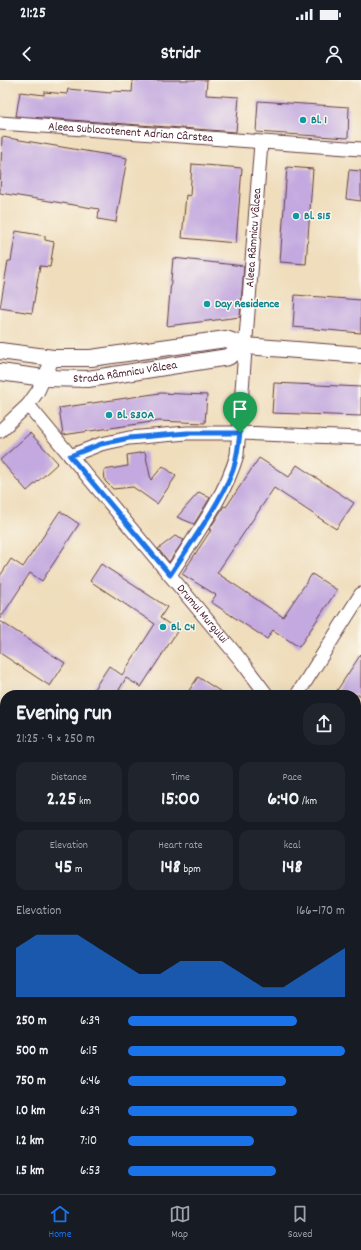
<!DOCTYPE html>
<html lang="en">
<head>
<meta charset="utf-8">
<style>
  :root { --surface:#171b24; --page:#20242c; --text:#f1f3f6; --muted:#9ea1a6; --line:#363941; --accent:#1a73e8 }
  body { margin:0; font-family:Dekko,sans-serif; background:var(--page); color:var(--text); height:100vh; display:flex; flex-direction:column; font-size:15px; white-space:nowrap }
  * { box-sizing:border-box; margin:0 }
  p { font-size:13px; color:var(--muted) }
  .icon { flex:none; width:22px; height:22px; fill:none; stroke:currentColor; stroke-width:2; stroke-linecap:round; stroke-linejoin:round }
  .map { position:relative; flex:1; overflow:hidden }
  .panel { position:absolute; left:0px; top:610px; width:361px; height:504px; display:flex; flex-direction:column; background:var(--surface); border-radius:16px 16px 0 0; box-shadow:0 4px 16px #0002 }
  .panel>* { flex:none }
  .pin { position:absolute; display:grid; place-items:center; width:34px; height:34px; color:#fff; margin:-41px -17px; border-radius:50% 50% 50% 0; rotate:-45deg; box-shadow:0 0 4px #0007 }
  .pin .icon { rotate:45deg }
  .round { display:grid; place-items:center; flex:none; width:42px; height:42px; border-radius:16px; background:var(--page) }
  .summary { display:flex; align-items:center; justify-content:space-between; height:68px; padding:0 16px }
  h1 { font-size:22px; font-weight:800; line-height:30px }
  .figures { display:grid; grid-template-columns:repeat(3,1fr); gap:6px; height:68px; padding:4px 16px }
  .figures div { display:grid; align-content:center; border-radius:10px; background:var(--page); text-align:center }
  .figures b { font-size:20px; font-weight:800 }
  .figures small { font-size:11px; font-weight:400 }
  .figures p { font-size:11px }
  .chart { height:112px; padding:8px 16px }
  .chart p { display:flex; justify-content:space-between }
  .chart svg { width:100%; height:72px; margin-top:4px; fill:var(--accent); opacity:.7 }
  ul { padding:0 16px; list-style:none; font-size:13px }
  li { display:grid; grid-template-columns:64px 48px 1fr; align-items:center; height:30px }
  li i { height:10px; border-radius:5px; background:var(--accent) }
  .status { display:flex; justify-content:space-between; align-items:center; height:28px; padding:0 20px; background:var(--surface); direction:ltr }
  .status svg { height:11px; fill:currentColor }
  header { display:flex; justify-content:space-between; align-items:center; height:52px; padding:0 16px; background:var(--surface); font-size:18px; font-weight:800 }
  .menu { display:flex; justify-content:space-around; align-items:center; height:56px; border-top:1px solid var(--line); background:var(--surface); font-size:11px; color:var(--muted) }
  .menu a { display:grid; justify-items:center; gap:2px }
  .menu .active { color:var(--accent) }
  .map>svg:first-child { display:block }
  .building { fill:#c3a9df }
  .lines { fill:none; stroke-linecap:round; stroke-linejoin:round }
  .minor-casing { stroke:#633c41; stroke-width:15 }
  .tertiary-casing { stroke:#633c41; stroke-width:18 }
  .primary-casing { stroke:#633c41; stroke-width:23 }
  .minor { stroke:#fff; stroke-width:13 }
  .tertiary { stroke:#fff; stroke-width:16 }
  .primary { stroke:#fff; stroke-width:21 }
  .tram { stroke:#4a1f2b; stroke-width:1 }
  .route-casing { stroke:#fff; stroke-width:8 }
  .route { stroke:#1a73e8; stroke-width:5 }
  .culture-dot { fill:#0f9aa8; stroke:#fbf7ec; stroke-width:1.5 }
  .labels { text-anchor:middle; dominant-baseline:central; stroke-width:3; stroke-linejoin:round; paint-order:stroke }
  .culture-label { font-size:12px; font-weight:bold; fill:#0d838f; stroke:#fbf7ec; text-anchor:start }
  .street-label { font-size:12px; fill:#4a1f2b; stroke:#fbf7ec }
</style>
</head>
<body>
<div class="status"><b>21:25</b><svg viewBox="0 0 49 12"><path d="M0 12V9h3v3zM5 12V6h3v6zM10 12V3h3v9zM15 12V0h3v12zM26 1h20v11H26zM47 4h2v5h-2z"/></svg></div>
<header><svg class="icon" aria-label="back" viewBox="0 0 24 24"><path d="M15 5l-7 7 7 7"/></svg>Stridr<svg class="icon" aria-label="person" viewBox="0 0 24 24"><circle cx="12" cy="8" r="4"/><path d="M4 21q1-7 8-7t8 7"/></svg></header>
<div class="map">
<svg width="361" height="1114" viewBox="0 0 361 1114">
  <rect width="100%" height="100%" fill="#fbf7ec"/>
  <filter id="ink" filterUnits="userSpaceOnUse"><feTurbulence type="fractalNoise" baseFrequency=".025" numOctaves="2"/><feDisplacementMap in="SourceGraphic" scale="8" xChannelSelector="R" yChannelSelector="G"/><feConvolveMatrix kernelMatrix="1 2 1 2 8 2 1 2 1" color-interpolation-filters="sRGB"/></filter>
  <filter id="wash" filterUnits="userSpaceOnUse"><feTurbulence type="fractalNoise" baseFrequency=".012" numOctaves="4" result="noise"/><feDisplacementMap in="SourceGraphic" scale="16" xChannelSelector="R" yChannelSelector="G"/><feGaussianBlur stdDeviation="0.9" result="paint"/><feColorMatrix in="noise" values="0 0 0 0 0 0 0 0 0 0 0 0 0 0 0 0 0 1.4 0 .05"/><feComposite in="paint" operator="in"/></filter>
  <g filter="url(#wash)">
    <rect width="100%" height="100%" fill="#efddbb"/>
    <g id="blocks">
      <g class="building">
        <path d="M133,0h74l-1,15 33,2 -3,35 -220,-16 4,-24 24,3v-3l23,2 1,-5 43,4v-2l21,1z"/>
        <path d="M258,21l91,6 -1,31 -92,-6z"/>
        <path d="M2,57l125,21 -11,64 -18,-3 1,-10 -99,-16z"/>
        <path d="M192,84l50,4 -6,75 -54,-5 4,-43 4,1z"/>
        <path d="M287,87l26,2 -7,95 -26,-2z"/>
        <path d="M349,90l12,1v30l-15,-2z"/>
        <path d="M16,151l29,5v4l9,2 -4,25 -10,-1 -8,47 -32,-5 8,-47h3z"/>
        <path d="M173,178l71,8 -4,51 -73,9z"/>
        <path d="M295,215l66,5v33l-68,-6z"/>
        <path d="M274,303l87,4v29l-89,-3z"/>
        <path d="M160,313l47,2 -2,28 -47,-2 -95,14 -4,-27z"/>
        <path d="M30,353l28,30 -31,28 -27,-31z"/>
        <path d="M145,372l6,28 12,-14 13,10 -19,28 -24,-17 -20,2 -8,-8 -1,-11 24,-4 -1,-11z"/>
        <path d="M259,378l30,19 8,-12 57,38 -18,26 -62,-41 -57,85 66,44 29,-43 25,16 -38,57 -26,-17 -6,9 -56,-37 5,-7 -34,-21 29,-44h-2l15,-24 2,1z"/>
        <path d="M199,412l11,6 -16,26 -17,-7z"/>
        <path d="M60,431l19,13 -37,57 -12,-8 -30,46v-43l11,-17 12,8z"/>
        <path d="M175,456l9,4 -15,22 -11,-13z"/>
        <path d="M101,484l66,43 -7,11 18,12 -37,57 -15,-9 -10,17h-26l19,-29 13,9 33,-51 -65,-43z"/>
        <path d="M0,541l65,42 -15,23 -50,-33z"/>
        <path d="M361,574v41h-27z"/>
        <path d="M198,597l28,18h-40z"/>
      </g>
    </g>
  </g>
  <g filter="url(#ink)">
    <use href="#blocks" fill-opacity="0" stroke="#633c41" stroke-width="1"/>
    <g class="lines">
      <defs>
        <g id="minor">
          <path id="s1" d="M0,43l361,26"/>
          <path id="s2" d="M28,325l211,253 28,37"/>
          <path d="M0,351l28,-26 10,-14 15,-33"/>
          <path d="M70,376l31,-12 28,-6 58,-5h53l121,5"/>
          <path id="s3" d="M170,495c24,-38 54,-76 67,-120l24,-312"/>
          <path d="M297,615l64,-101"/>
          <path d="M356,755l5,6"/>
          <path d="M0,765l5,3"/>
          <path d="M0,1064l5,-3"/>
        </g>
        <g id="tertiary">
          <path d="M0,271l53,7h38l135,-19 20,7 115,9"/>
          <path id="s4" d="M0,292l44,6 44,1 140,-22 18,-11"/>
          <path d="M0,1019l5,5"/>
          <path d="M98,1109l5,5"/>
        </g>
        <g id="primary">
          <path d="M356,831l5,-8"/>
          <path d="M356,920l5,-7"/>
          <path d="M162,1114l4,-5"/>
          <path d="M219,1114l3,-5"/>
        </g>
      </defs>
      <use href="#minor" class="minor-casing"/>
      <use href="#tertiary" class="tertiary-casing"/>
      <use href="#primary" class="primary-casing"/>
      <use href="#minor" class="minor"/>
      <use href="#tertiary" class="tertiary"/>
      <use href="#primary" class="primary"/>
      <g class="tram">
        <path d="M356,873l5,-8"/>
        <path d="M356,884l5,-7"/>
        <path d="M191,1114l3,-5"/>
        <path d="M198,1114l4,-5"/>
      </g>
    </g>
  </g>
  <g class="lines" filter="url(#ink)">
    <defs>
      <path id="route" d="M187,353h53c-2,14 -3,29 -9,42 -14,33 -41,69 -61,100l-100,-119 31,-12 28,-6z"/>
    </defs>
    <use href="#route" class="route-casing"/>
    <use href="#route" class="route"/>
  </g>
  <g class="culture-dot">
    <circle cx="303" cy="40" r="4"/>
    <circle cx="296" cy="136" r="4"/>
    <circle cx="207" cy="224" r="4"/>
    <circle cx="109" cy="335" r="4"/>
    <circle cx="163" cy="547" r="4"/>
  </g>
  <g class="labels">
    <g class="culture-label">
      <text x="311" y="40">Bl. 1</text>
      <text x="304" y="136">Bl. S15</text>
      <text x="215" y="224">Day Residence</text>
      <text x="117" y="335">Bl. S30A</text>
      <text x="171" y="547">Bl. C4</text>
    </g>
    <g class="street-label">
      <text stroke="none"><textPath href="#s1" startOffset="131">Aleea Sublocotenent Adrian Cârstea</textPath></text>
      <text stroke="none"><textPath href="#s3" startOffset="356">Aleea Râmnicu Vâlcea</textPath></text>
      <text stroke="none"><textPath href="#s4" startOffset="126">Strada Râmnicu Vâlcea</textPath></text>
      <text stroke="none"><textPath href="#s2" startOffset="272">Drumul Murgului</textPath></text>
    </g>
  </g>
</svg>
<div class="pin" style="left:240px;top:353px;background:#1e9e55"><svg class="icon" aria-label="arrive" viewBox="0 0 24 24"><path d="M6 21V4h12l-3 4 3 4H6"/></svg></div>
<section class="panel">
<div class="summary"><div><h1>Evening run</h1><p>21:25 · 9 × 250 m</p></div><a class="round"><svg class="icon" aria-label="share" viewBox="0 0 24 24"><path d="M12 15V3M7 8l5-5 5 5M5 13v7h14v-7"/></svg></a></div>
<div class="figures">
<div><p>Distance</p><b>2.25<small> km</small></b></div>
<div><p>Time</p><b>15:00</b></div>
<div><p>Pace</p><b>6:40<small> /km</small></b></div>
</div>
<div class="figures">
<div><p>Elevation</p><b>45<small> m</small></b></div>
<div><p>Heart rate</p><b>148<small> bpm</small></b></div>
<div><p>kcal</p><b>148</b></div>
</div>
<div class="chart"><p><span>Elevation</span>166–170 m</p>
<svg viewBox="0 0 160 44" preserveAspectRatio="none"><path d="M0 44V14L10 6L20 6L30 6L40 14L50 22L60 30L70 30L80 22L90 22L100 22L110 30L120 38L130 38L140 30L150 22L160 14V44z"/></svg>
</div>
<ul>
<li><b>250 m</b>6:39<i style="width:78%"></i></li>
<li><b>500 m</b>6:15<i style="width:100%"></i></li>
<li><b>750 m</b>6:46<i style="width:73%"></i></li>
<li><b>1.0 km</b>6:39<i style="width:78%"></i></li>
<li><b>1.2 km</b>7:10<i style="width:58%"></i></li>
<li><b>1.5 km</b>6:53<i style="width:68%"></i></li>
</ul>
</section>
</div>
<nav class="menu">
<a class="active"><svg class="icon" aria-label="home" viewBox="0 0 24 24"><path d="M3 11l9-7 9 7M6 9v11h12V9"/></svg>Home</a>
<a><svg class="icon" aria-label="map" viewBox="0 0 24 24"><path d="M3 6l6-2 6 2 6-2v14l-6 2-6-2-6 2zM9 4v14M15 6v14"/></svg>Map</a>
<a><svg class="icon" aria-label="saved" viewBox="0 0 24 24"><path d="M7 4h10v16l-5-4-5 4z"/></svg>Saved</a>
</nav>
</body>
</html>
